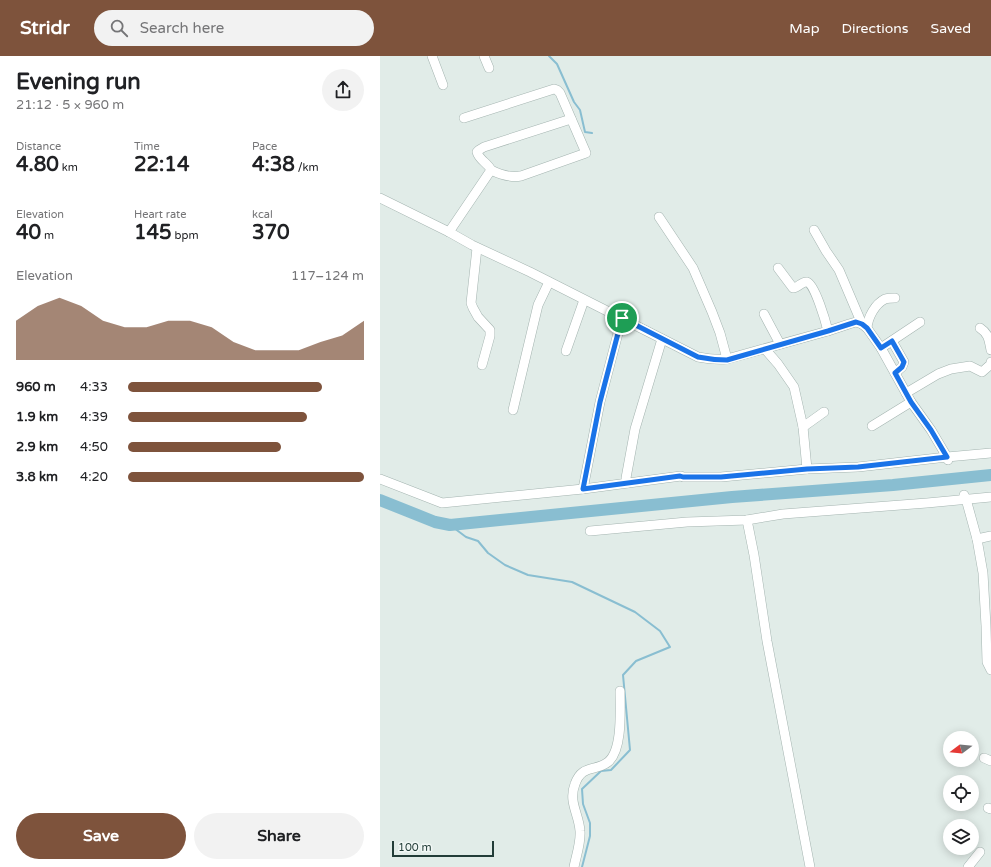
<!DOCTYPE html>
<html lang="en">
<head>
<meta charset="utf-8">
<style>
  :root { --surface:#fff; --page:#f2f2f2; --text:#202124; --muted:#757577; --accent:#7e533c }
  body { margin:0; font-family:"Varela Round",sans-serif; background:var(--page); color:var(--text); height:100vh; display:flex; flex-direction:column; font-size:15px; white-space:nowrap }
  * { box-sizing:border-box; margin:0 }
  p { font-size:13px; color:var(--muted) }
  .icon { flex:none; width:22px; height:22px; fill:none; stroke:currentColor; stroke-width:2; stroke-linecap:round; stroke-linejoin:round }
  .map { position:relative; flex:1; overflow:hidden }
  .sheet { display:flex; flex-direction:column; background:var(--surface); width:380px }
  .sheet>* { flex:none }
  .needle { width:26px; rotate:254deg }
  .buttons { position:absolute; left:563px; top:675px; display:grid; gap:8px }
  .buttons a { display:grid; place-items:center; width:36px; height:36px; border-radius:50%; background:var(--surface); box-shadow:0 2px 10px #0003; font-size:20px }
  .scale { position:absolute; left:12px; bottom:10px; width:102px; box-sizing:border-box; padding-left:4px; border:2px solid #223d38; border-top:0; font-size:11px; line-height:14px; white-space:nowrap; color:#223d38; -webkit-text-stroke:3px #f2f8f6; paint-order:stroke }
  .pin { position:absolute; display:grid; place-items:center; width:34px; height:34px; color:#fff; margin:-17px; border:2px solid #fff; border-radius:50%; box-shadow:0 1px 4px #0007 }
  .round { display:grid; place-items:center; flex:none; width:42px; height:42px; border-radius:21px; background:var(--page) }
  .overview { display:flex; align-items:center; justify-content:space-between; height:68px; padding:0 16px }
  h1 { font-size:22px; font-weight:700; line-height:30px }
  .stats { display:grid; grid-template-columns:repeat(3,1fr); gap:6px; height:68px; padding:4px 16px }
  .stats div { display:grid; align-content:center }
  .stats b { font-size:20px; font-weight:700 }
  .stats small { font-size:11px; font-weight:400 }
  .stats p { font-size:11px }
  .chart { height:112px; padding:8px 16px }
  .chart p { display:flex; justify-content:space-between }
  .chart svg { width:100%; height:72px; margin-top:4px; fill:var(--accent); opacity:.7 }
  .action { display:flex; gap:8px; margin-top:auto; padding:8px 16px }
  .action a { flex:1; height:46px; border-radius:24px; background:var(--accent); color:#fff; font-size:16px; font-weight:700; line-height:46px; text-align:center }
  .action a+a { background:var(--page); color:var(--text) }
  ul { padding:0 16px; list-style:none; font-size:13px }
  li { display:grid; grid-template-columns:64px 48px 1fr; align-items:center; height:30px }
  li i { height:10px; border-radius:5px; background:var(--accent) }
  header { display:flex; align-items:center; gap:24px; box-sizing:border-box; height:56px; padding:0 20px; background:var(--accent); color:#fff }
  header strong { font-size:19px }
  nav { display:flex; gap:22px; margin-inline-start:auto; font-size:14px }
  .search { width:280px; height:36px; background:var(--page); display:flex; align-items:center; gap:10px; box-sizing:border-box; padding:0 14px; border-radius:22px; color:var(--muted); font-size:15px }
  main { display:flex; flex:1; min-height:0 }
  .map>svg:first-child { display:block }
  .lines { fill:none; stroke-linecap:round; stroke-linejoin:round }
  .stream { stroke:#89bed1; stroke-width:2 }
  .river { stroke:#89bed1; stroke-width:12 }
  .minor-casing { stroke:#a4b4b0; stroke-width:10 }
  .minor { stroke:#fff; stroke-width:9 }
  .route-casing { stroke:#fff; stroke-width:8 }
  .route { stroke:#1a73e8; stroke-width:5 }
</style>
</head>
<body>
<header>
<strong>Stridr</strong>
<div class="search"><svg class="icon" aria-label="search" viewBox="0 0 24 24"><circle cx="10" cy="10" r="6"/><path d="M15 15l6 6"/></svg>Search here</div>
<nav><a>Map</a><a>Directions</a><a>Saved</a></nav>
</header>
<main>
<section class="sheet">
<div class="overview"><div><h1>Evening run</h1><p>21:12 · 5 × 960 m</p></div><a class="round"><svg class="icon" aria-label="share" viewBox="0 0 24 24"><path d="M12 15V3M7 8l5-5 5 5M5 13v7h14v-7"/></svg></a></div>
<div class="stats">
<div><p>Distance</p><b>4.80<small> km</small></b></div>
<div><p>Time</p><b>22:14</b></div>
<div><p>Pace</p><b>4:38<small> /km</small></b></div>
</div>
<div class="stats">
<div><p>Elevation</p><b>40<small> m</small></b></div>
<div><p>Heart rate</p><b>145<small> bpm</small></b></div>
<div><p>kcal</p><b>370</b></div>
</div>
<div class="chart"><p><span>Elevation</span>117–124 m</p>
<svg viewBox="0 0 160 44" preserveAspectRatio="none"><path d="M0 44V20L10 11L20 6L30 11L40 20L50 24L60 24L70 20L80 20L90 24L100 33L110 38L120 38L130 38L140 33L150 29L160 20V44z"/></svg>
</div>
<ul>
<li><b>960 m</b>4:33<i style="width:82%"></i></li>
<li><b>1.9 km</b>4:39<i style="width:76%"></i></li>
<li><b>2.9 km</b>4:50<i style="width:65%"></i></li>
<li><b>3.8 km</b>4:20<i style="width:100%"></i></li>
</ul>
<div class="action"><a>Save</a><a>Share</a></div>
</section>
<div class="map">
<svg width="611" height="811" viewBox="0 0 611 811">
  <rect width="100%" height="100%" fill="#e1ece8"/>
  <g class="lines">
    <g class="stream">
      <path d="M169,0l8,8 17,38 6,8 5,22 7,1"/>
      <path d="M70,469l16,12 12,4 10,12 17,12 23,10 44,7 63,30 25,19 10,16 -34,14 -13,14 7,75 -19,20 -10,1 -19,18 1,15 7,19v13l-8,31"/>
    </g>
    <path class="river" d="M0,444l55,22 15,3 282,-28 161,-12 98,-10"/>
    <defs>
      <g id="minor">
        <path d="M52,0l11,29"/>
        <path d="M104,0l5,12"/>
        <path d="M84,62l90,-29 3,1 3,3 26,60 -65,23c-11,2 -20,-1 -30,-6"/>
        <path d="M0,142l69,34 23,13 58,27 168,85c10,2 19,3 29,2l101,-28 21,-7 7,-2 6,2 5,4 14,20 30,54 20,28 16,27 44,-4"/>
        <path d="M279,161l34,51 19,44 8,21 7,26"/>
        <path d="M434,174l12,21 13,19 23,54"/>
        <path d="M69,176l42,-62c-3,-7 -12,-10 -14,-18l2,-2 5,-3 87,-28"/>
        <path d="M97,192l-6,55 2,5 5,9 12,13v6l-8,29"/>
        <path d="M398,212l15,20c5,0 9,-7 14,-6 8,2 19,41 21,49"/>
        <path d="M384,258l16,30"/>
        <path d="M487,272c1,-11 8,-24 18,-29 3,-1 7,-1 10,-1"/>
        <path d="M600,272c9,6 9,12 11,22"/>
        <path d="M512,285l12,21 -2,5 -7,6"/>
        <path d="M501,292l39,-26"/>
        <path d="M385,293l13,15 16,23 9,40 4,42 51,-2 89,-10 1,3"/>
        <path d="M186,295l18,-51"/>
        <path d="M526,337l32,-19 13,-5 19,-3 12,6 9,-8v-2"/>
        <path d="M133,354l25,-105 11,-23"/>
        <path d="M492,370l39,-24"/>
        <path d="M423,371l21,-15"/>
        <path d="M0,423l62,24 141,-14 98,-13 2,1h38l86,-8"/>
        <path d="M248,427l-1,-2 -1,-3 9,-49 27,-90"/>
        <path d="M203,433l17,-87 22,-84"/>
        <path d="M584,439l2,4 11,40 6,34 3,53 1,36 4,8"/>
        <path d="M367,464l7,35 13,86 43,226"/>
        <path d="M210,475l97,-9 60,-2 36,-6 144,-11 64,-6"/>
        <path d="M597,483l14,-3"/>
        <path d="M604,702l7,3"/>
        <path d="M608,752l3,1"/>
        <path d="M194,811c2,-11 7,-24 6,-36 -1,-17 -12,-29 -5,-47 7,-20 20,-12 33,-22 15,-12 12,-54 12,-71"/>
        <path d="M588,811l12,-15"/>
      </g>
    </defs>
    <use href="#minor" class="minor-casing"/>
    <use href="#minor" class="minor"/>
  </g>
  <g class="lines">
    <defs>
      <path id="route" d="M242,262l76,39c10,2 19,3 29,3l101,-29 28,-9 6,2 5,4 14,20 11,-7 12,21 -2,5 -7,6 16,29 20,28 16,27 -89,10 -51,2 -86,8h-38l-3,-1 -97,13 17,-87z"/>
    </defs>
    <use href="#route" class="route-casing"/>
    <use href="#route" class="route"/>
  </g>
</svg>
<div class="buttons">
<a><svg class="needle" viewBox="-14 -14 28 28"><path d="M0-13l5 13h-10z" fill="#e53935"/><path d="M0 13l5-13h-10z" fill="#757577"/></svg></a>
<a><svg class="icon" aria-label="locate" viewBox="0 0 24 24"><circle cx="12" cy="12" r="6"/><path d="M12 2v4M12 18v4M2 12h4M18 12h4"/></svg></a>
<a><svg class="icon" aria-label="layers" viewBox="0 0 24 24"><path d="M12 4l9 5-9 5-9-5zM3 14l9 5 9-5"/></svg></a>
</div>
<div class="scale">100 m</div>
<div class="pin" style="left:242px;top:262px;background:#1e9e55"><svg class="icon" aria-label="arrive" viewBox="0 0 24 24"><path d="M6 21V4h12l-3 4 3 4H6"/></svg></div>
</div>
</main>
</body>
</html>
